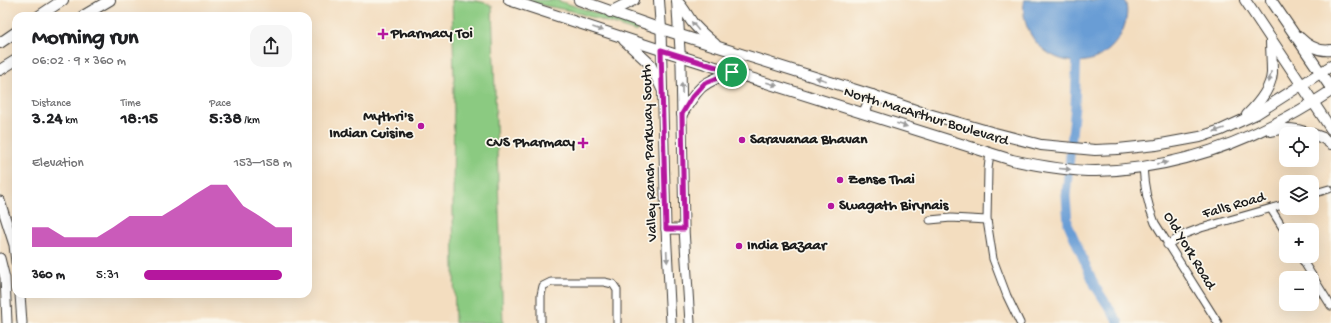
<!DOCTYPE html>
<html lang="en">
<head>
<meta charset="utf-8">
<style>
  :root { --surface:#fff; --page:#f6f6f6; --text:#202124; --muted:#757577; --accent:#b5179e }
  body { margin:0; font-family:"Gochi Hand",sans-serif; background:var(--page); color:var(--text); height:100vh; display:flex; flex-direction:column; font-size:15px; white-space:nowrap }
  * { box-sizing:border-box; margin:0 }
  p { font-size:13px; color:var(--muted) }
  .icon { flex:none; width:22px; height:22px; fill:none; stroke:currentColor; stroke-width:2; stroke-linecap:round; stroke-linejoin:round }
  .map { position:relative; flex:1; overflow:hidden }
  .details { position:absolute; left:12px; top:12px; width:300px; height:286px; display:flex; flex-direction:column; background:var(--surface); border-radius:12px; box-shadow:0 4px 16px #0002 }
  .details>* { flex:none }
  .fabs { position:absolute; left:1279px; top:127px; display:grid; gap:8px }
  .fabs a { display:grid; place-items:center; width:40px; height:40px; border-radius:8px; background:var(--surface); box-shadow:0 4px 16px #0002; font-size:20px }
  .pin { position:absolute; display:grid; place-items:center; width:34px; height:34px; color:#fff; margin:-17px; border:2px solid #fff; border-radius:50%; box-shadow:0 1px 4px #0007 }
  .round { display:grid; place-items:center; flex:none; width:42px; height:42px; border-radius:12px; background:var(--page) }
  .overview { display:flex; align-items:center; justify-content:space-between; height:68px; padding:0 20px }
  h1 { font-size:22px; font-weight:800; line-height:30px }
  .figures { display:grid; grid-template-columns:repeat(3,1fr); gap:6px; height:68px; padding:4px 20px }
  .figures div { display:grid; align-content:center }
  .figures b { font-size:17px; font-weight:800 }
  .figures small { font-size:11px; font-weight:400 }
  .figures p { font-size:11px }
  .chart { height:112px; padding:8px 20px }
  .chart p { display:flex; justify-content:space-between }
  .chart svg { width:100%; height:72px; margin-top:4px; fill:var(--accent); opacity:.7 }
  ul { padding:0 20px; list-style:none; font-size:13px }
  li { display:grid; grid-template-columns:64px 48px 1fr; align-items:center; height:30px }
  li i { height:10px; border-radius:5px; background:var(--accent) }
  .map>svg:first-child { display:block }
  .green { fill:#8bca81; stroke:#54734e }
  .water { fill:#699dd5; stroke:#425c78 }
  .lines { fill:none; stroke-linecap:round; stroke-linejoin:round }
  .canal { stroke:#699dd5; stroke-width:9 }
  .minor-casing { stroke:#3c3934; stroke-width:9 }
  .tertiary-casing { stroke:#3c3934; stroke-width:11 }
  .secondary-casing { stroke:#3c3934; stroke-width:12 }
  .minor { stroke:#fff; stroke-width:7 }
  .tertiary { stroke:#fff; stroke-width:9 }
  .secondary { stroke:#fff; stroke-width:10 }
  .oneway { fill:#999 }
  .route-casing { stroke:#fff; stroke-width:8 }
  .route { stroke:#b5179e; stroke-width:5 }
  .poi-dot { fill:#b5179e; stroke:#fbf7ec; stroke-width:1.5 }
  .labels { text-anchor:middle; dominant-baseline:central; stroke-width:3.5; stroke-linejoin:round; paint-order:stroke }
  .poi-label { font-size:15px; font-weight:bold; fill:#1c1c1c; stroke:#fbf7ec; text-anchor:start }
  .street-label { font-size:15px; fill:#1c1c1c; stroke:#fbf7ec }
</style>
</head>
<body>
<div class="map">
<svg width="1331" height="323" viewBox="0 0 1331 323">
  <rect width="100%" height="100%" fill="#fbf7ec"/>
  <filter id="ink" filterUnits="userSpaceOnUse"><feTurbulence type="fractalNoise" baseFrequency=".025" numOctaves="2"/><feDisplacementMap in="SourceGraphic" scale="8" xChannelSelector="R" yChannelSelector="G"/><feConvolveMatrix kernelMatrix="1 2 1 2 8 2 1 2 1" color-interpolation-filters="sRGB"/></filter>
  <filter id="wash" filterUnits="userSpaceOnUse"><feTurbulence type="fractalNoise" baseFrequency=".012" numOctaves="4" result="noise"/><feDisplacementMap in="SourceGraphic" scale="16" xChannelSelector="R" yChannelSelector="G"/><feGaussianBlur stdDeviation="0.9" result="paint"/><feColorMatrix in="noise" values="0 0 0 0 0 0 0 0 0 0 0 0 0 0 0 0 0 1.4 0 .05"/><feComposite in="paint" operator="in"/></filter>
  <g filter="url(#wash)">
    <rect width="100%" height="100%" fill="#f3ddbf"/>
    <g class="green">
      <path d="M452,0c12,0 32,0 40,6l11,317h-48l-2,-112 1,-134z"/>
      <path d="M524,0h32l83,27 -2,5 -65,-21 -31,-6z"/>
    </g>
    <path class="water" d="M1024,0h101c4,12 1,25 -5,36 -30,51 -103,20 -96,-36z"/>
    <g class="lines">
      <path class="canal" d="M1077,50l-2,55 -9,91 2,28 27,62 24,37"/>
    </g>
  </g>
  <g filter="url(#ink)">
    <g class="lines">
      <defs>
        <g id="minor">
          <path d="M990,152l-2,17 -1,51 6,39 14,37 13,27"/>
          <path d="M1143,166c1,20 4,38 12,57l63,100"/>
          <path d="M1312,194l17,-5"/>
          <path d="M1271,209l15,24"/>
          <path d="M930,220l21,-2 36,2"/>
          <path d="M1167,245l18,-11 16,-6 85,-24"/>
          <path d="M1300,256l31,50"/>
          <path d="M541,323v-28l2,-9 8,-4h53l9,2 4,6v33"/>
        </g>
        <g id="tertiary">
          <path d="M661,29l5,200 5,94"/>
          <path d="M679,35l2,30 3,164 6,94"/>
          <path d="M0,201l14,44 2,17"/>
          <path d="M666,229h18"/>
          <path d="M0,258l5,20 2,45"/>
          <path d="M20,294l2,29"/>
        </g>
        <g id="secondary">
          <path d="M509,0l152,50 351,110c28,6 56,11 84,11 86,-2 164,-33 235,-80"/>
          <path d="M579,0l82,29 211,66 46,16 73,21 50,13 54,5 23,-1 38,-4 44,-8 21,-7 35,-16 75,-48"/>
          <path d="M659,0l2,29"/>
          <path d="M677,0l2,35"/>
          <path d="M1245,0l86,129"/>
          <path d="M1271,0l60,88"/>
          <path d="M677,1c7,7 10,14 15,21 7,9 15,15 23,22"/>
          <path d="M610,12l24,-12"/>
          <path d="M39,16l24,-16"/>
          <path d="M83,16l27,-16"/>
          <path d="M1299,37c8,8 20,15 32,13"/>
          <path d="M624,40l26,24 12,25"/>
          <path d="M0,43l16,-11"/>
          <path d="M0,70l16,-10"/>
          <path d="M864,113l8,-18"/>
          <path d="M682,114c17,-28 20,-31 50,-42"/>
          <path d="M1247,115c11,-11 24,-26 25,-42 0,-12 -1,-23 -1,-34"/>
          <path d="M1271,131c14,-4 27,-2 40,3"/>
          <path d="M1312,134l11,4 8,6"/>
        </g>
      </defs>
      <use href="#minor" class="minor-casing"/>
      <use href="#tertiary" class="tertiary-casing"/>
      <use href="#secondary" class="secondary-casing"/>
      <use href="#minor" class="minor"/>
      <use href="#tertiary" class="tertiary"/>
      <use href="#secondary" class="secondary"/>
    </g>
    <defs><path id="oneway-solid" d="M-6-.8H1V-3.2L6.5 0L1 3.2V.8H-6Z"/></defs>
    <g class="oneway">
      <use href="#oneway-solid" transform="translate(695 26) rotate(-129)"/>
      <use href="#oneway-solid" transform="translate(598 29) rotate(19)"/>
      <use href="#oneway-solid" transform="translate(1270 77) rotate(101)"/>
      <use href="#oneway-solid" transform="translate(821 79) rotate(-163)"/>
      <use href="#oneway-solid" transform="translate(772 84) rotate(17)"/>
      <use href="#oneway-solid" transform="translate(682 88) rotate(-91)"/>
      <use href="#oneway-solid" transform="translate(902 125) rotate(17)"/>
      <use href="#oneway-solid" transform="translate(1219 130) rotate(160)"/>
      <use href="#oneway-solid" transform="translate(1162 163) rotate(-9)"/>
      <use href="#oneway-solid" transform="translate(1065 169) rotate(5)"/>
      <use href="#oneway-solid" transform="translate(667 257) rotate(87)"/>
    </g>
  </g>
  <g class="lines" filter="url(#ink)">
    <defs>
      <path id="route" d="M661,50l71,22 -27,11 -13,14 -10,17 2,115h-18z"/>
    </defs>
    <use href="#route" class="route-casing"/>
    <use href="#route" class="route"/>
  </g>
  <g class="poi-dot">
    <path d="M381 28h4v4h4v4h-4v4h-4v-4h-4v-4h4z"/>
    <circle cx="421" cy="126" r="4"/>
    <circle cx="742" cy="140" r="4"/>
    <path d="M581 137h4v4h4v4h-4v4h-4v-4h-4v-4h4z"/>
    <circle cx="840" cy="180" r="4"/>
    <circle cx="831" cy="206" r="4"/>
    <circle cx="739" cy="246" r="4"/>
  </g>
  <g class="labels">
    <g class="poi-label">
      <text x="391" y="34">Pharmacy Toi</text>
      <text x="413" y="117" text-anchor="end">Mythri's<tspan x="413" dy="17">Indian Cuisine</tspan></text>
      <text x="750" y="140">Saravanaa Bhavan</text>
      <text x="575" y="143" text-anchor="end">CVS Pharmacy</text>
      <text x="848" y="180">Zense Thai</text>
      <text x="839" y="206">Swagath Birynais</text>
      <text x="747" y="246">India Bazaar</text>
    </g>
    <g class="street-label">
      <text transform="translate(926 117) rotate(17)">North MacArthur Boulevard</text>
      <text transform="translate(650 153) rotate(-92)">Valley Ranch Parkway South</text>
      <text transform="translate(1234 206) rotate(-16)">Falls Road</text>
      <text transform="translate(1189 251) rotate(59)">Old York Road</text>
    </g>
  </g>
</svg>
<div class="fabs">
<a><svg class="icon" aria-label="locate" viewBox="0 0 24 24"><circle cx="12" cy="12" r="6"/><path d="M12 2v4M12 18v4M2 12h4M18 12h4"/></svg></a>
<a><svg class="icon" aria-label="layers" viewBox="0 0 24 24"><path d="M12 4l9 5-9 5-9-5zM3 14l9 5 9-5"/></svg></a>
<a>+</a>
<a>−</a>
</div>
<div class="pin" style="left:732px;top:72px;background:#1e9e55"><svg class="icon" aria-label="arrive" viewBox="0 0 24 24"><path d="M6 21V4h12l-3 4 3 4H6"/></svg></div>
<section class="details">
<div class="overview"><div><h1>Morning run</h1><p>06:02 · 9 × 360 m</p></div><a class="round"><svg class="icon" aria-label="share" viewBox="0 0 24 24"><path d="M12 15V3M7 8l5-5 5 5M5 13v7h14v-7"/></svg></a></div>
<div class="figures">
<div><p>Distance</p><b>3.24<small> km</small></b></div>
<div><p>Time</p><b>18:15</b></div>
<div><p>Pace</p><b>5:38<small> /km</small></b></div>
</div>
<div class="chart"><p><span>Elevation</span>153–158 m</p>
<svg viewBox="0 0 160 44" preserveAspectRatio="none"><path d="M0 44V32L10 32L20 38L30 38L40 38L50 32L60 25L70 25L80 25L90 19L100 12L110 6L120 6L130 19L140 25L150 32L160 32V44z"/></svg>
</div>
<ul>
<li><b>360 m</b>5:31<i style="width:93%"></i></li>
</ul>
</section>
</div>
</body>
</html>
